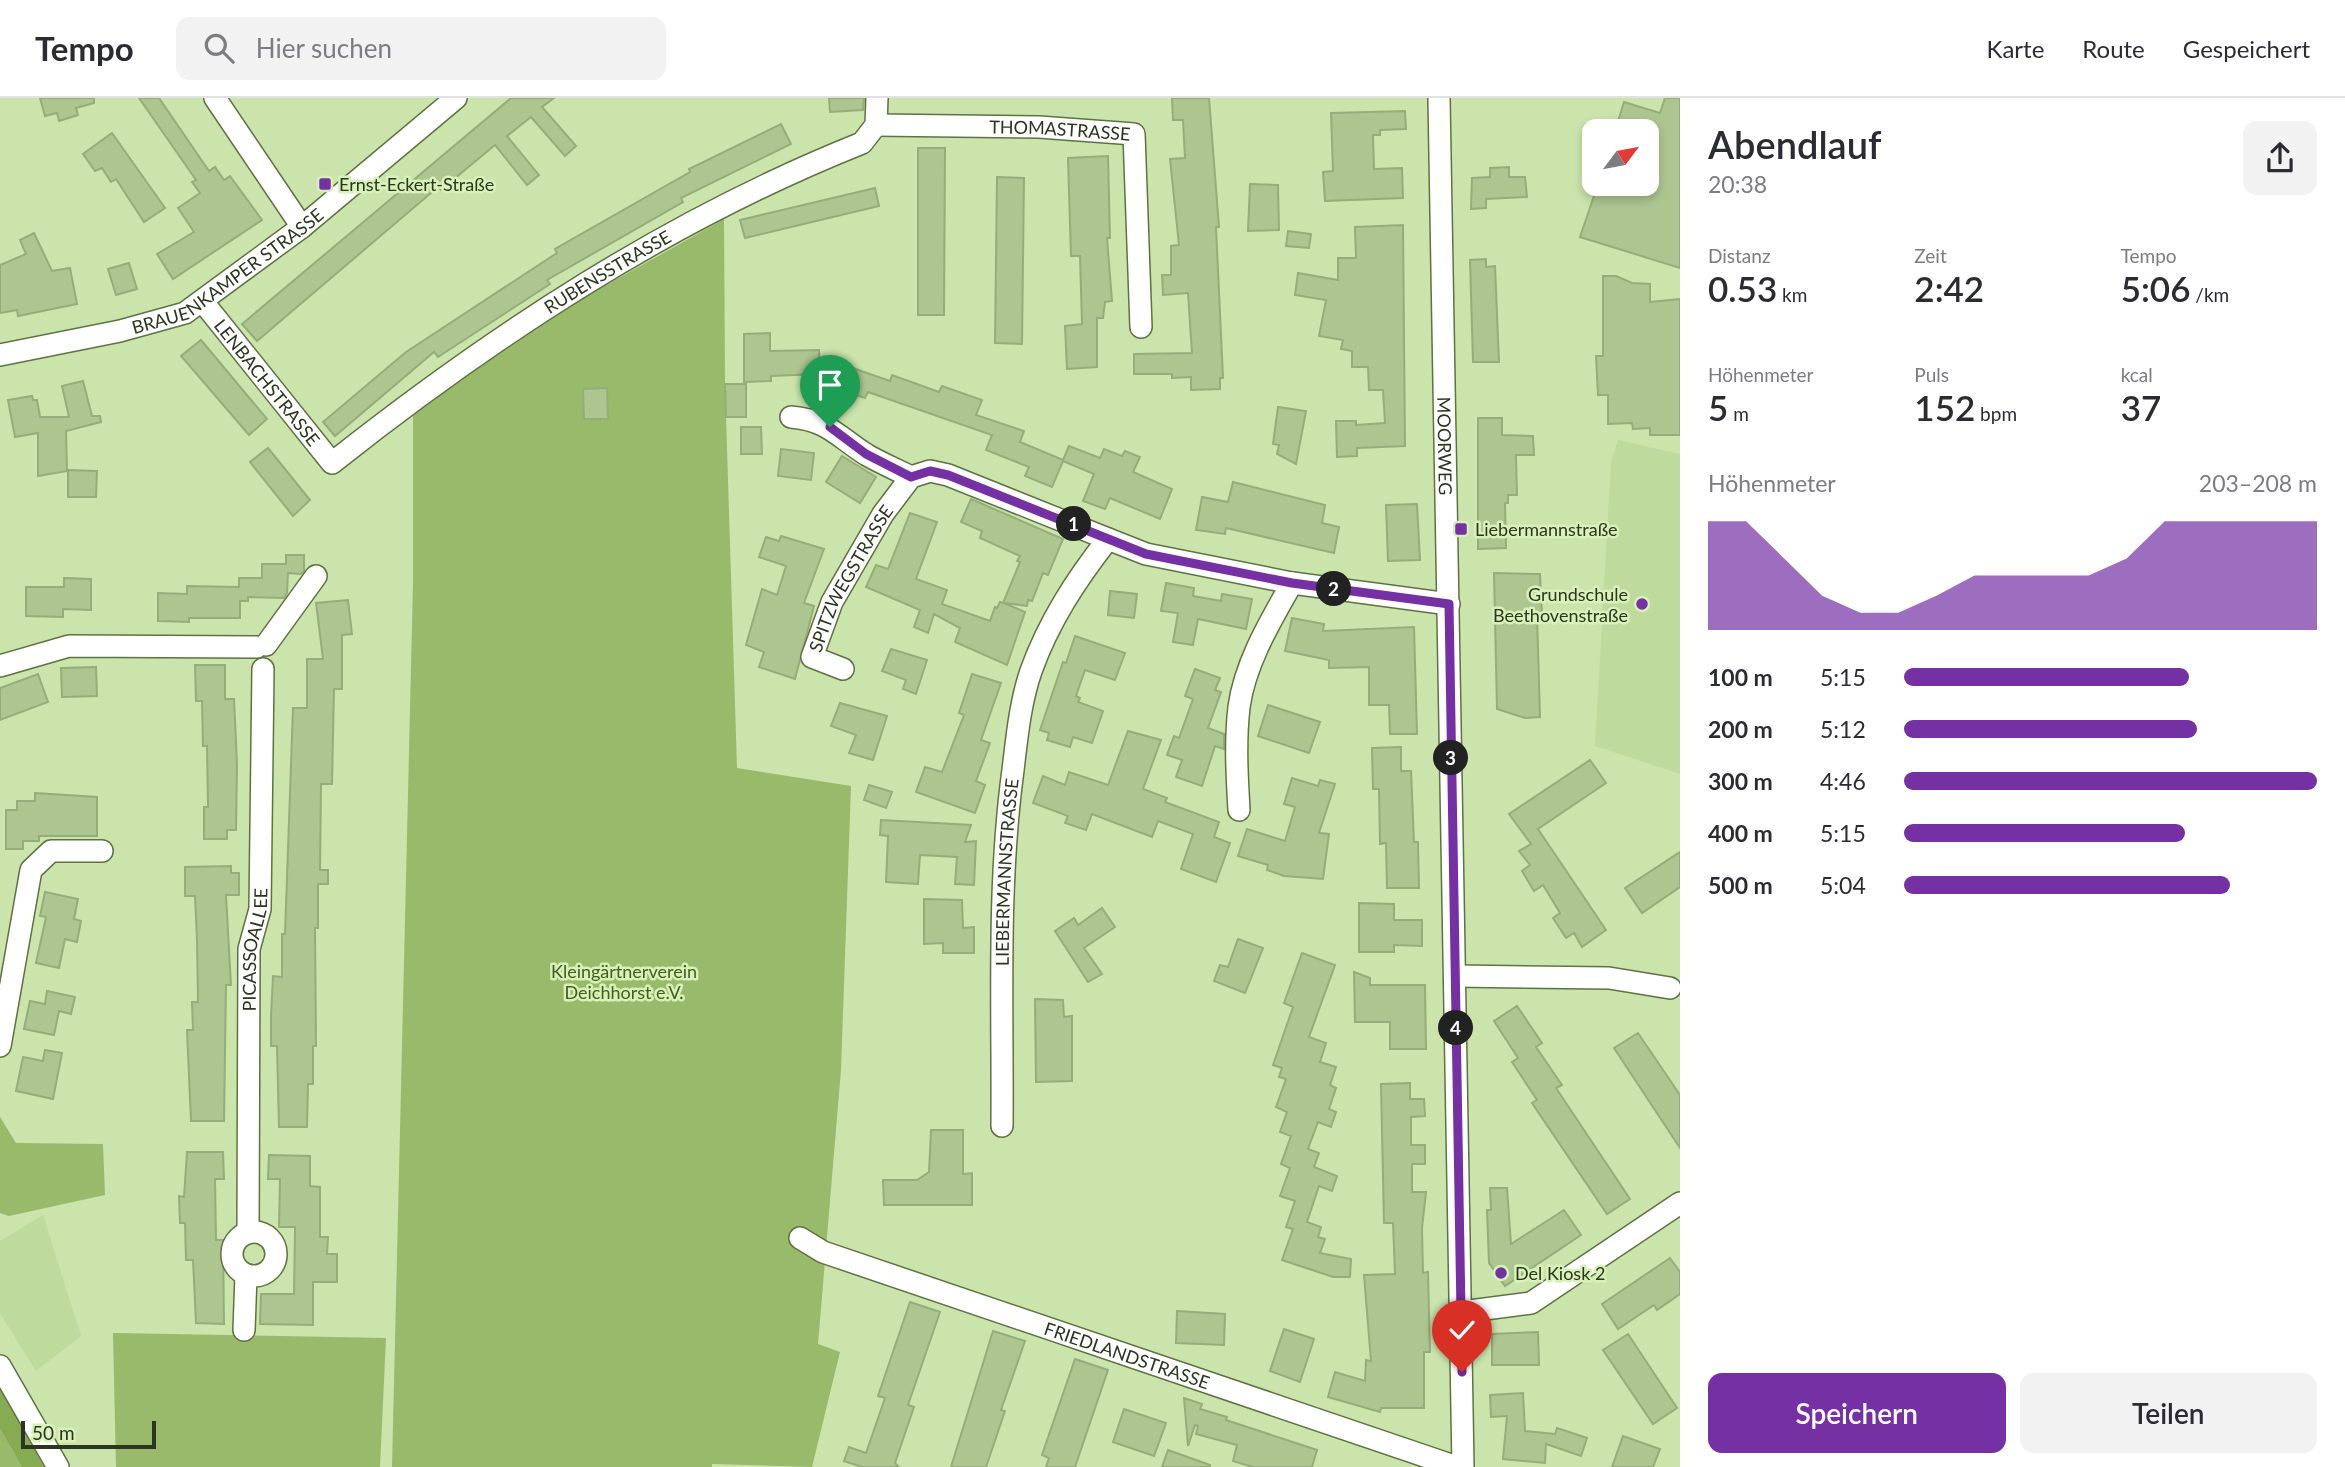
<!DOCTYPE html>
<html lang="de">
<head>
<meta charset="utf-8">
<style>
  :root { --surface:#fff; --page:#f2f2f3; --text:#2b2b33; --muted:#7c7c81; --line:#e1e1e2; --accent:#7530a4 }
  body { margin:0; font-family:Lato,sans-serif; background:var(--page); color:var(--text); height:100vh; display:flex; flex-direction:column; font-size:26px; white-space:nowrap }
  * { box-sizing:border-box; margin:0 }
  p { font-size:23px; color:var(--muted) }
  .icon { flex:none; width:38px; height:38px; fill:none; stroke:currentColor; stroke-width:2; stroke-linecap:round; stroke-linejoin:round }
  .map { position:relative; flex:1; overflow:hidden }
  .details { display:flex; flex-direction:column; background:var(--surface); width:665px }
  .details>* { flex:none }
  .needle { width:46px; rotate:58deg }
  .controls { position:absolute; left:1582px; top:21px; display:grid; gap:14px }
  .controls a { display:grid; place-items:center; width:77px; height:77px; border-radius:14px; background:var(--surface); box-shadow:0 4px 10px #0003; font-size:35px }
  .scale { position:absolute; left:21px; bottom:18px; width:135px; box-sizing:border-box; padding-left:7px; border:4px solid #2b351f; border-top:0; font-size:19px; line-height:24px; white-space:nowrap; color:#2b351f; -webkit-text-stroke:5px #d7f1b9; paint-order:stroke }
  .pin { position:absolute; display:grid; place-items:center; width:60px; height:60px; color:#fff; margin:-72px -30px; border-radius:50% 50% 50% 0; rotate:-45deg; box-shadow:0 0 7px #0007 }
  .pin .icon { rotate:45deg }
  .km { position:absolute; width:35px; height:35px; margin:-18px; border-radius:50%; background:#222; color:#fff; font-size:19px; line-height:35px; text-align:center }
  .round { display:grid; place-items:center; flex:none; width:74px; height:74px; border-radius:14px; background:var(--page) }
  .headline { display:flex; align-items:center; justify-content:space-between; height:119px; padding:0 28px }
  h1 { font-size:38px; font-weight:600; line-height:52px }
  .stats { display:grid; grid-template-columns:repeat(3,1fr); gap:10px; height:119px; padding:7px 28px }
  .stats div { display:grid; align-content:center }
  .stats b { font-size:35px; font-weight:600 }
  .stats small { font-size:19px; font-weight:400 }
  .stats p { font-size:19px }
  .chart { height:196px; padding:14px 28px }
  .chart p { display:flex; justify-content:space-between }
  .chart svg { width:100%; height:126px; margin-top:7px; fill:var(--accent); opacity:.7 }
  .cta { display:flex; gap:14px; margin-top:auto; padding:14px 28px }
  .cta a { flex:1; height:80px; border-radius:14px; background:var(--accent); color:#fff; font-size:28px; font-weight:600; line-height:80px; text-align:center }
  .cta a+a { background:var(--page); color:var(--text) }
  ul { padding:0 28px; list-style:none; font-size:23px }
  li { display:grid; grid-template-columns:112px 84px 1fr; align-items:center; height:52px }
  li i { height:18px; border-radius:9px; background:var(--accent) }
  header { display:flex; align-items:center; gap:42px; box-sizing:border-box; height:98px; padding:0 35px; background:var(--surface); border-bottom:2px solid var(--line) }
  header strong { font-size:33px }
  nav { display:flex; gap:38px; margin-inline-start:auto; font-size:24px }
  .search { width:490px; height:63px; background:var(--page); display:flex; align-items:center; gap:18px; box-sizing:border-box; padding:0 24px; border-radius:14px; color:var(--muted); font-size:26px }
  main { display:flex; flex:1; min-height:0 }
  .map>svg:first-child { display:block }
  .built { fill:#beda9c }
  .green { fill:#98ba6a }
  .forest { fill:#86ab53 }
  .building { fill:#adc690; stroke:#95ad78; stroke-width:2 }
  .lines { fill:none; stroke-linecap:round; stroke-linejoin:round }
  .minor-casing { stroke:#5d7341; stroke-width:24 }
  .minor { stroke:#fff; stroke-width:21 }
  .route-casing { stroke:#fff; stroke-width:14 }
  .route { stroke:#7530a4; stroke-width:9 }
  .poi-dot { fill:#7530a4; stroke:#d7f1b9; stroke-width:2.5 }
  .labels { text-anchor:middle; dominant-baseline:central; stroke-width:5; stroke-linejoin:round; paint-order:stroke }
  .street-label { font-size:18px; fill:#2b351f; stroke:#d7f1b9 }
  .poi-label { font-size:18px; fill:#2b351f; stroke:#d7f1b9; text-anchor:start }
  .park-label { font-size:18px; fill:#455d20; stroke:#d7f1b9 }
</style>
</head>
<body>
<header>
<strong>Tempo</strong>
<div class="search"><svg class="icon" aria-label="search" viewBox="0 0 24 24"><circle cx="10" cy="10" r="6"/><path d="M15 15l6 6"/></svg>Hier suchen</div>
<nav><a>Karte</a><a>Route</a><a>Gespeichert</a></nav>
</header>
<main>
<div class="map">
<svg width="1680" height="1369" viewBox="0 0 1680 1369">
  <rect width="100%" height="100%" fill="#cae4ac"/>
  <g class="built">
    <path d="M1618,342l62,14v320l-85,-28 16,-284z"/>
    <path d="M43,1117l38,121 -45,35 -36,-58v-72z"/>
  </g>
  <g class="green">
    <path d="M724,121l1,165 12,384 114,18 -10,284 -23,274 22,8 -28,115 -100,-3v3h-320l21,-884v-172l172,-114z"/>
    <path d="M0,1019l16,26 87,1 2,51 -96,21 -9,-3z"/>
    <path d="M113,1235l273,5 -6,129h-264z"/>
    <path d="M0,1331l22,38h-22z"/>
  </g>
  <path class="forest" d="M0,1290l44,79h-22l-22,-38z"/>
  <g class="building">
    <path d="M40,0h54v5l-18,5 2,7 -19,6 -2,-8 -12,3z"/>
    <path d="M139,0h20l50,73 6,-4 9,13 6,-4 32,44 -89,59 -16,-25 37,-22 -16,-24 22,-15 -8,-11 4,-2z"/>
    <path d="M511,0h43l-12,9 34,39 -11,10 -34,-39 -24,19 32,39 -12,10 -32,-40 -54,45 -3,-3 -181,154 -15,-17z"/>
    <path d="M829,0h35l-1,12 -33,2z"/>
    <path d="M1172,0h37l10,129h-3l7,151h-3v11l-29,1v-13l-19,1v-4h-38v-20l58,-1 -4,-60 -25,2 -1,-20h9v-29l8,-1 -9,-86 15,-1 -2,-38h-10z"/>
    <path d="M1665,0h15v170l-100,-31 18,-53h49v-53h-32l9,-29 36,11z"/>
    <path d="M1405,13l1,18 -26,1v5h-7l1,34 28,-1 1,30 -78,3 -2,-29 10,-1 -2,-58z"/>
    <path d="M781,26l10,20 -110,54 2,4 -136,78 3,4 -112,73 -4,-5 -99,84 -12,-14 83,-70 151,-99 -2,-4 135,-77 -1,-3z"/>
    <path d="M112,35l53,75 -21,14 -28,-43 -5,3 -9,-14 -7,3 -12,-17z"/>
    <path d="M918,50h27l-1,167h-26z"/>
    <path d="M1108,58l2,82h-3l5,63 -7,1 -2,16h-6v49l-30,2 -2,-43 17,-2 -2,-68h-9l-3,-98z"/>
    <path d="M1509,69v10h16l2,20 -41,2v9l-15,1 1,-31 18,-1v-9z"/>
    <path d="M997,79l27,1 -2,166 -27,-1z"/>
    <path d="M1250,86l28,1 1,45 -31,1z"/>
    <path d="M875,90l4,18 -134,32 -5,-18z"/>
    <path d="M1403,127l2,221 -48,2v8l-20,1 -1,-36h20v4l29,-2 -2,-33h-14l-1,-23h-16v-16l-11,-2 2,-9 -24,-4 7,-36 -31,-5 3,-22 40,7v-22h18l-1,-31z"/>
    <path d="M1288,133l23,3 -2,14 -23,-2z"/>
    <path d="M34,135l18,38 18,-3 7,36 -59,12 -1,-6 -17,3v-48l26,-11 -6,-14z"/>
    <path d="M1486,161v8l9,-1 4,96h-26l-3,-102z"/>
    <path d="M129,165l8,26 -21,6 -8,-26z"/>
    <path d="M1603,178h13l16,7 18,1v18l30,-3v136h-30v-7l-17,1 -1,-6 -24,1v-29h-10l-2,-39h7z"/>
    <path d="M770,235v18l49,-1 1,24 -49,2v5l-27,1v-48z"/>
    <path d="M201,242l66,79 -18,16 -68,-79z"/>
    <path d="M844,267l46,16 2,-6 47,17 3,-6 40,14 -6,15 48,16 -4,11 43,18 6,-14 31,12 4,-9 18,7 3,-5 15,6 -7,15 39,17 -12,30 -50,-21 -5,11 -22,-8 11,-27 -31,-13 -11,26 -27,-11 4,-9 -43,-17 6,-15 -124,-43 -3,6 -29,-10z"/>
    <path d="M83,283l9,35h8l1,6 -35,9 1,40 -29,5v-43l-23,4 -7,-37 24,-4 1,4h4l3,17h29l-7,-31z"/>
    <path d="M725,286h21v33h-20z"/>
    <path d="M607,290l1,31h-24l-1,-30z"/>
    <path d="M1278,309l28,4 -10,53 -19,-10 2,-9 -6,-1z"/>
    <path d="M1478,320h24v17l31,1 1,19h-18l1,40h-9v8h-3l1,45 -28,1z"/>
    <path d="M741,329h20l1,27h-21z"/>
    <path d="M268,350l42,52 -17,16 -43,-54z"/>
    <path d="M781,351l33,4 -3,27 -33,-4z"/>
    <path d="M842,358l34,21 -16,26 -34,-21z"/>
    <path d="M68,372l29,1 -1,26h-28z"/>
    <path d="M1233,384l92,23 -3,18 17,4 -5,26 -108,-25 -1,6 -29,-4 6,-33 26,5z"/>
    <path d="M971,401l92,40 -15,36 -5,-2 -11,28 -4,-1 -1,6 -23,-3 21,9 -18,53 -52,-23 5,-14 -26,-14 -6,19 -14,-6 6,-17 -54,-23 10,-22 12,4 22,-56 27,9 -21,57 31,11 -5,14 48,17 5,-14 2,1 3,-6 3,1 17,-41 -3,-1 3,-5 -40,-18 2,-7 -21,-9z"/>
    <path d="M1417,406l3,56 -32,1 -2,-56z"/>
    <path d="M781,438l43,13 -20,54 10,3 -19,73 -36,-12 5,-15 -18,-7 16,-56 15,6 9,-29 -27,-9 7,-20 13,4z"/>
    <path d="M286,457h18v16l-3,3 -13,-1 -1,20 -3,5 -36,-1v4h-8v17h-51v4l-31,-1v-28l29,1v-8l52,1v-9h23v-14h24z"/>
    <path d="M1494,475l46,1 2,41h-5l3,102 -15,1 -28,-9z"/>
    <path d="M64,480l27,1v31l-28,-1v8l-37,-1v-29h38z"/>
    <path d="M1166,485l28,5 -1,8 28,5 1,-7 30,5 -6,30 -48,-10 -5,26 -20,-3 5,-29 -17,-2z"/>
    <path d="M1110,493l27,3 -3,24 -26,-3z"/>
    <path d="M348,502l4,34 -10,1v54h-8l-2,95h-11l-1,86h8v14h-10v44h-3l1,118h-3v38h-5l-1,43h-28l-2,-81h-6v-30l2,-40 9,1v-43h3l8,-226h14v-49h16l-7,-56z"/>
    <path d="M1292,520l32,6 -1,7 91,-4 3,107h-27l-1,-29h-20v-38l-40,1v-8l-44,-9z"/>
    <path d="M1075,538l50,17 -10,27 -30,-10 -9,26 4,2 -2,4 25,9 -11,32 -19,-6 -3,10 -23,-7 2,-7 -9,-3 23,-68 3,1z"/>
    <path d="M891,551l36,11 -11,34 -13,-5 3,-9 -24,-9z"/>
    <path d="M195,567h30v34h9l3,65 -1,66h-9v9h-23v-32h4l-1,-61h-4l-1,-45h-6z"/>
    <path d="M96,569l1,29 -35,1 -1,-29z"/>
    <path d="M1195,571l25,9 -5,12 6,2 -13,36 16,6v15l-9,-3 -13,40 -26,-9 6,-17 -15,-5 7,-19 5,2 14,-39 -8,-3z"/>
    <path d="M38,576l10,28 -48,18v-32z"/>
    <path d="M972,576l29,9 -20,57 9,3 -14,38 9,4 -10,28 -59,-21 9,-25 17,5 22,-57 -5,-2z"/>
    <path d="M840,605l47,13 -14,44 -24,-7 7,-18 -25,-9z"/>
    <path d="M1268,607l52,17 -11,31 -51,-17z"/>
    <path d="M1128,633l33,9 -18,49 24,9 -2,4 54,20 -5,15 16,6 -14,39 -35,-13 12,-35 -35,-13 -6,16 -60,-23 -6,16 -21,-7 3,-7 -35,-13 10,-27 22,9 4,-13 39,13z"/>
    <path d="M1401,649v24h10l3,71h4l1,46h-32l-1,-45 -6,1 -1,-55h-6l-1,-41z"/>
    <path d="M1590,662l16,23 -68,46 68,101 -24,17 -8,-14 -8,5 -13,-20 7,-5 -17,-28 -9,6 -12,-20 8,-6 -11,-14 12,-7 -22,-30z"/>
    <path d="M1292,680l26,8 2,-6 15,4 -16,49 10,1 -6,45 -39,-3 -17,-6 1,-5 -30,-9 9,-27 38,12 10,-34 -11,-3z"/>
    <path d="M869,687l23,7 -6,16 -22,-8z"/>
    <path d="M35,695l62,4v39h-58v5h-16v8h-17v-39h11v-9h18z"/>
    <path d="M881,722l90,5 -6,17 11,-1 -2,44 -19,-1 2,-27 -37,-2 -2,29 -32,-2 2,-46 -8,-1z"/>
    <path d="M1680,754v35l-38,26 -17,-25z"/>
    <path d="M231,768v7h8v22h-13l5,90h-5l-2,136h-33l-4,-91h6l-1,-28h6l-1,-62 -2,-44h-10v-29z"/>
    <path d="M45,794l33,7 -4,20 7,2 -4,21 -12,-3 -6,29 -23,-5 10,-46 -6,-1z"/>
    <path d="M924,801l38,1 1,28 11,-1v26h-31v-10l-19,1z"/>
    <path d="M1359,805l35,1v16h28v26l-28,-1v7h-35z"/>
    <path d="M1102,810l13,19 -31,21 18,26 -14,8 -33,-51 19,-13 4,7z"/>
    <path d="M1238,841l25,9 -18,45 -31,-12 6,-16 8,2z"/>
    <path d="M1302,855l33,12 -26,72 17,6 -6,19 16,5 -6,18 6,3 -7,21 7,3 -5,15 -13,-5 -10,27 11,4 -5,14 23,9 -5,15 -13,-5 -12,36 14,5 -3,10 7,2 -5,14 31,6 -1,18h-17l-51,-17 11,-31 -7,-2 9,-26 -15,-5 10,-28 -9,-4 10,-28 -11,-4 7,-20 -11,-5 10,-28 -7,-2 3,-9 -9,-3 20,-58 -9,-4z"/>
    <path d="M1354,874l16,6v7h55l1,64h-36v-27h-35z"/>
    <path d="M47,893l28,6 -4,17 -12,-3 -5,24 -30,-6 6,-28 15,3z"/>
    <path d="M1035,901l28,1 1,17 8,-1v65l-36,1z"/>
    <path d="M1517,908l25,37 -6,4 26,38 -6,3 74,111 -23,15 -75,-111 5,-3 -25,-38 6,-4 -24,-37z"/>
    <path d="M1638,935l42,62v53l-66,-100z"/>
    <path d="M45,952l17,3 -9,46 -37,-8 7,-34 20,4z"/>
    <path d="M1410,985v16h14l1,17 -14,1v28h14v19h-13v28h14l-4,36 1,45 5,-1 2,80h-6v56h-43l-1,4 -52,-15 7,-25 30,9 1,-21 5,1 -7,-86 31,-1 -2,-51h-9l-3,-139z"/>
    <path d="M931,1032h32v44l9,-1v32h-88l-1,-25h34l12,-8z"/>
    <path d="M187,1054h36l1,27h-9l1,61h7l1,84 -28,-1 -3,-63h-7l-1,-37h-5l-1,-27 5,1z"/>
    <path d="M269,1057l41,1v30l10,1v50h8l-1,17h10v28h-24v43l-53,-1 1,-30h33l1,-67h-16l1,-48h-12z"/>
    <path d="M1490,1090h17l4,56 53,-34 17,25 -76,51 -16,-23 -2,-53h4z"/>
    <path d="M1670,1160l10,14v22l-23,16 -3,-5 -36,24 -16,-25z"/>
    <path d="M910,1204l30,10 -32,93 6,2 -19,56 4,4h-37l-18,-6 5,-14 17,6 19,-55 -7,-2z"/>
    <path d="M1177,1213l48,3 -1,31 -48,-2z"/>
    <path d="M1284,1231l30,10 -14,43 -30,-11z"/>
    <path d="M993,1233l32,10 -24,69 4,1 -19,56h-35z"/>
    <path d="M1538,1234l1,33h-47v-31z"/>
    <path d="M1628,1236l49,74 -24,16 -50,-74z"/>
    <path d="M1075,1261l33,11 -33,97h-29l3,-9 -7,-3z"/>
    <path d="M1523,1295l2,38 30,3 2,-6 30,10 -6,18 -35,-12 -1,19 -42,-4 4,-43 -16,1 -1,-22z"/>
    <path d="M1184,1300l18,6 -2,5 27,8 -1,3 91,30 -5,17h-59l-20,-6 4,-16 -41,-11 2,-8 -3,-1 -7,21z"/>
    <path d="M1124,1311l42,14 -12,33 -41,-14z"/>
    <path d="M1623,1338l37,13 -7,18h-41z"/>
    <path d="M1168,1352l42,15v2h-48z"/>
  </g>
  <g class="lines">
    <defs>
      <g id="minor">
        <path d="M215,0l87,129"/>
        <path id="s1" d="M1439,0l24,1369"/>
        <path id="s2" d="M876,27l163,2 95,7 7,193"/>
        <path id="s3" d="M203,204l129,161c163,-129 337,-243 530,-320l14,-18 1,-27"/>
        <path id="s4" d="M0,257l120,-24 65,-18 117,-86 154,-129"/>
        <path d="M791,319c37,3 47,20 76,38 14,8 30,15 44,22"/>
        <path d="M266,547l50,-69"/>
        <path d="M0,568l69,-20 188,1"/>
        <path id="s5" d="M843,571l-31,-12 20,-55 51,-88 28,-37 19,-6 18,4 160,64"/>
        <path d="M1239,712c-2,-34 -4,-68 0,-103 6,-44 32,-87 53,-124"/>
        <path d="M1455,878l154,2 61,10"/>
        <path d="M0,948l31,-176 20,-19h51"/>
        <path id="s6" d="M1002,1028c1,-118 -5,-238 11,-356 4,-33 7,-67 18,-99 18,-50 45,-91 77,-132l38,15 146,29 157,21"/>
        <circle cx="254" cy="1156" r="22"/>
        <path id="s7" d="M248,1135l1,-284 11,-40 3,-240"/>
        <path id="s8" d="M800,1140l23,14 634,215"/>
        <path d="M1462,1214l69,-9 149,-100"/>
        <path d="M244,1232l2,-55"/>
        <path d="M0,1268l58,101"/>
      </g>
    </defs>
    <use href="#minor" class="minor-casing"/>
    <use href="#minor" class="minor"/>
  </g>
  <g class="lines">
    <defs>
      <path id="route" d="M830,329l36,27 45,23 19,-6 18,4 198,79 146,29 157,21 13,768"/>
    </defs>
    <use href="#route" class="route-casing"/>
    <use href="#route" class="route"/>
  </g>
  <g class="poi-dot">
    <rect x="318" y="79" width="14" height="14" rx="3.5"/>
    <rect x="1454" y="424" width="14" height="14" rx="3.5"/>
    <circle cx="1642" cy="506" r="7"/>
    <circle cx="1501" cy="1175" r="7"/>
  </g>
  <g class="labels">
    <g class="street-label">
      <text stroke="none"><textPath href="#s2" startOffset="184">THOMASTRASSE</textPath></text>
      <text stroke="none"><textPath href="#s4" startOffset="247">BRAUENKAMPER STRASSE</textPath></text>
      <text stroke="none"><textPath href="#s3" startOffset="542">RUBENSSTRASSE</textPath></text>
      <text stroke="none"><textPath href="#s3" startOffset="103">LENBACHSTRASSE</textPath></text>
      <text stroke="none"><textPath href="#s1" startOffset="348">MOORWEG</textPath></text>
      <text stroke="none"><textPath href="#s5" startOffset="121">SPITZWEGSTRASSE</textPath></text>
      <text stroke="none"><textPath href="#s6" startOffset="254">LIEBERMANNSTRASSE</textPath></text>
      <text stroke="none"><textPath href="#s7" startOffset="284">PICASSOALLEE</textPath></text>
      <text stroke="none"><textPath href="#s8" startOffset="348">FRIEDLANDSTRASSE</textPath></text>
    </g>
    <g class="poi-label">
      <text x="339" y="86">Ernst-Eckert-Straße</text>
      <text x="1475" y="431">Liebermannstraße</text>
      <text x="1628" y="496" text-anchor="end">Grundschule<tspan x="1628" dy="21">Beethovenstraße</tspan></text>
      <text x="1515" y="1175">Del Kiosk 2</text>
    </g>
    <g class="park-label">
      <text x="624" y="873">Kleingärtnerverein<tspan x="624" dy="21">Deichhorst e.V.</tspan></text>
    </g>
  </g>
</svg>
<div class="controls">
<a><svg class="needle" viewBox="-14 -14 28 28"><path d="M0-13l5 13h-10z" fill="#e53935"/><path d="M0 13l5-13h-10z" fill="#7c7c81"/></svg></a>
</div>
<div class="scale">50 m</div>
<div class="pin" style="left:830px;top:329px;background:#1e9e55"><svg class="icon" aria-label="arrive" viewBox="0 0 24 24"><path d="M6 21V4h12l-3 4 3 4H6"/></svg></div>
<div class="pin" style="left:1462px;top:1274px;background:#d93025"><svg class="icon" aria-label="check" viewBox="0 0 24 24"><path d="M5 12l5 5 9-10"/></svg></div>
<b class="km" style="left:1074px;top:426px">1</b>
<b class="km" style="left:1334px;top:491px">2</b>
<b class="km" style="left:1451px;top:660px">3</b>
<b class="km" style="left:1456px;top:930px">4</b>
</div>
<section class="details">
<div class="headline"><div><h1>Abendlauf</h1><p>20:38</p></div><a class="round"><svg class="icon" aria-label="share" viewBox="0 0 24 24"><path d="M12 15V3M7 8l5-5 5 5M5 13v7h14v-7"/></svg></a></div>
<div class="stats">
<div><p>Distanz</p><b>0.53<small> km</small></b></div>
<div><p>Zeit</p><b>2:42</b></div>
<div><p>Tempo</p><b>5:06<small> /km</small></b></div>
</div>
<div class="stats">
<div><p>Höhenmeter</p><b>5<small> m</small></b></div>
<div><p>Puls</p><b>152<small> bpm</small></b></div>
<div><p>kcal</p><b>37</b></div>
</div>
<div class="chart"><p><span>Höhenmeter</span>203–208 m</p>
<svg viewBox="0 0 160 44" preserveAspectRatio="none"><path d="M0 44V6L10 6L20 19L30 32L40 38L50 38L60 32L70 25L80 25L90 25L100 25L110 19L120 6L130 6L140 6L150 6L160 6V44z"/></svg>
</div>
<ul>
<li><b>100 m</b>5:15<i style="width:69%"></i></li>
<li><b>200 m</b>5:12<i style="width:71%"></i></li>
<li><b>300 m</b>4:46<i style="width:100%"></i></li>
<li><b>400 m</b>5:15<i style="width:68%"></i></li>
<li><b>500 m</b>5:04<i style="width:79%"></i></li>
</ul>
<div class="cta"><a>Speichern</a><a>Teilen</a></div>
</section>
</main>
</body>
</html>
